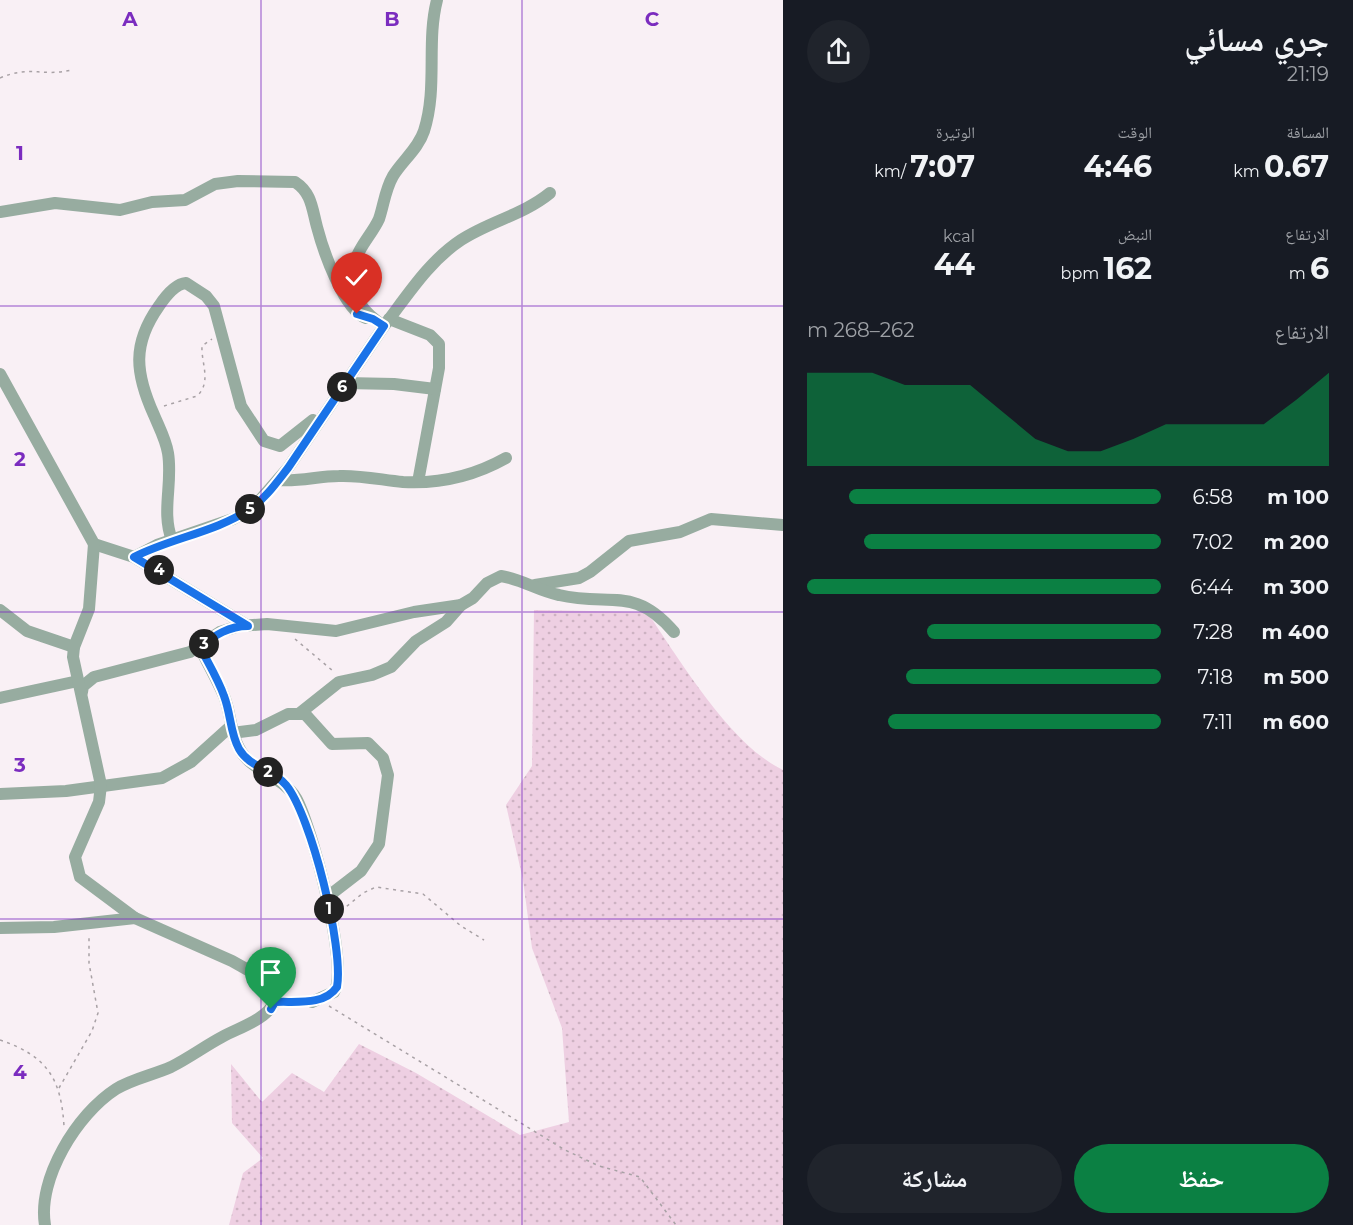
<!DOCTYPE html>
<html lang="ar">
<head>
<meta charset="utf-8">
<style>
  :root { --surface:#171b24; --page:#20242c; --text:#f1f3f6; --muted:#9ea1a6; --accent:#0b8043 }
  body { margin:0; font-family:Montserrat,"Noto Naskh Arabic",sans-serif; background:var(--page); color:var(--text); direction:rtl; height:100vh; display:flex; flex-direction:column; font-size:22px; white-space:nowrap }
  * { box-sizing:border-box; margin:0 }
  p { font-size:20px; color:var(--muted) }
  .icon { flex:none; width:33px; height:33px; fill:none; stroke:currentColor; stroke-width:2; stroke-linecap:round; stroke-linejoin:round }
  .map { position:relative; flex:1; overflow:hidden; direction:ltr }
  .panel { display:flex; flex-direction:column; background:var(--surface); width:570px }
  .panel>* { flex:none }
  .pin { position:absolute; display:grid; place-items:center; width:51px; height:51px; color:#fff; margin:-62px -26px; border-radius:50% 50% 50% 0; rotate:-45deg; box-shadow:0 0 6px #0007 }
  .pin .icon { rotate:45deg }
  .km { position:absolute; width:30px; height:30px; margin:-15px; border-radius:50%; background:#222; color:#fff; font-size:16px; line-height:30px; text-align:center }
  .round { display:grid; place-items:center; flex:none; width:63px; height:63px; border-radius:32px; background:var(--page) }
  .head { display:flex; align-items:center; justify-content:space-between; height:102px; padding:0 24px }
  h1 { font-size:33px; font-weight:700; line-height:45px }
  .figures { display:grid; grid-template-columns:repeat(3,1fr); gap:9px; height:102px; padding:6px 24px }
  .figures div { display:grid; align-content:center }
  .figures b { font-size:30px; font-weight:700 }
  .figures small { font-size:16px; font-weight:400 }
  .figures p { font-size:16px }
  .chart { height:168px; padding:12px 24px }
  .chart p { display:flex; justify-content:space-between }
  .chart svg { width:100%; height:108px; margin-top:6px; fill:var(--accent); opacity:.7 }
  .primary-button { display:flex; gap:12px; margin-top:auto; padding:12px 24px }
  .primary-button a { flex:1; height:69px; border-radius:36px; background:var(--accent); color:#fff; font-size:24px; font-weight:700; line-height:69px; text-align:center }
  .primary-button a+a { background:var(--page); color:var(--text) }
  ul { padding:0 24px; list-style:none; font-size:20px }
  li { display:grid; grid-template-columns:96px 72px 1fr; align-items:center; height:45px }
  li i { height:15px; border-radius:8px; background:var(--accent) }
  main { display:flex; flex:1; min-height:0 }
  .map>svg:first-child { display:block }
  .grass { fill:url(#grass-dots) }
  .lines { fill:none; stroke-linecap:round; stroke-linejoin:round }
  .path { stroke:#a8a1a5; stroke-width:1.5; stroke-dasharray:3 4.5; stroke-linecap:butt }
  .minor { stroke:#97aca0; stroke-width:12 }
  .route-casing { stroke:#fff; stroke-width:12 }
  .route { stroke:#1a73e8; stroke-width:8 }
  .grid { fill:none; stroke:#7b2cbf; stroke-width:1.5; stroke-opacity:0.55 }
  .grid-label { font-size:20px; text-anchor:middle; font-weight:bold; fill:#7b2cbf; stroke:#f9f0f5; stroke-width:5; stroke-linejoin:round; paint-order:stroke }
</style>
</head>
<body>
<main>
<section class="panel">
<div class="head"><div><h1>جري مسائي</h1><p>21:19</p></div><a class="round"><svg class="icon" aria-label="share" viewBox="0 0 24 24"><path d="M12 15V3M7 8l5-5 5 5M5 13v7h14v-7"/></svg></a></div>
<div class="figures">
<div><p>المسافة</p><b>0.67<small> km</small></b></div>
<div><p>الوقت</p><b>4:46</b></div>
<div><p>الوتيرة</p><b>7:07<small> /km</small></b></div>
</div>
<div class="figures">
<div><p>الارتفاع</p><b>6<small> m</small></b></div>
<div><p>النبض</p><b>162<small> bpm</small></b></div>
<div><p>kcal</p><b>44</b></div>
</div>
<div class="chart"><p><span>الارتفاع</span>262–268 m</p>
<svg viewBox="0 0 160 44" preserveAspectRatio="none"><path d="M0 44V6L10 6L20 6L30 11L40 11L50 11L60 22L70 33L80 38L90 38L100 33L110 27L120 27L130 27L140 27L150 17L160 6V44z"/></svg>
</div>
<ul>
<li><b>100 m</b>6:58<i style="width:88%"></i></li>
<li><b>200 m</b>7:02<i style="width:84%"></i></li>
<li><b>300 m</b>6:44<i style="width:100%"></i></li>
<li><b>400 m</b>7:28<i style="width:66%"></i></li>
<li><b>500 m</b>7:18<i style="width:72%"></i></li>
<li><b>600 m</b>7:11<i style="width:77%"></i></li>
</ul>
<div class="primary-button"><a>حفظ</a><a>مشاركة</a></div>
</section>
<div class="map">
<svg width="783" height="1225" viewBox="0 0 783 1225">
  <defs>
    <pattern id="grass-dots" width="8" height="8" patternUnits="userSpaceOnUse" patternTransform="scale(1.5)"><rect width="8" height="8" fill="#eecfe2"/><path d="M2 2h.1M6 6h.1" fill="none" stroke="#cdb2c2" stroke-width="1.8" stroke-linecap="round"/></pattern>
  </defs>
  <rect width="100%" height="100%" fill="#f9f0f5"/>
  <path class="grass" d="M534,610l113,2c32,47 84,134 136,158v455h-554l14,-52 20,-15 -31,-35 -1,-59 31,38 30,-29 32,19 35,-48 57,29 104,62 49,-13 -7,-94 -30,-80 -9,-68 -17,-75 26,-39z"/>
  <g class="lines">
    <g class="path">
      <path d="M0,78c30,-13 43,-1 71,-8"/>
      <path d="M164,406l33,-10c15,-14 4,-33 5,-50l10,-7"/>
      <path d="M295,639l38,32"/>
      <path d="M341,911l22,-18 13,-6 47,7 38,32 23,14"/>
      <path d="M288,1002l13,-1"/>
      <path d="M329,1006l236,144 34,16 41,11 36,48"/>
      <path d="M0,1040c47,16 61,38 64,86"/>
      <path d="M59,1088l33,-57 6,-18 -9,-50v-29"/>
    </g>
    <g class="minor">
      <path d="M0,212l55,-9 65,7 32,-8 33,-2 30,-16 23,-3 57,1c17,11 17,27 22,45 6,23 27,84 49,91"/>
      <path d="M389,319l41,16 9,9v24l-21,114"/>
      <path d="M384,326c23,-30 45,-65 77,-86 29,-19 62,-25 89,-47"/>
      <path d="M0,374l94,170 40,13 114,69"/>
      <path d="M345,383l49,1 41,5"/>
      <path d="M278,480c21,2 40,-4 61,-4 21,-1 43,4 64,6 37,2 71,-6 103,-24"/>
      <path d="M172,540c-11,-28 1,-57 -4,-87 -2,-13 -9,-26 -14,-38 -19,-42 -22,-71 5,-109 6,-9 16,-22 27,-23l20,13 8,10 27,100 23,35 16,5 33,-26"/>
      <path d="M134,557l23,-12 76,-26 20,-11 35,-40 96,-142c-29,-19 -42,-44 -24,-76 6,-11 14,-20 19,-31 5,-15 6,-29 14,-43 10,-16 25,-27 31,-45 14,-44 2,-88 13,-131"/>
      <path d="M535,585l44,-7 11,-6 39,-31 51,-9 31,-13 72,6"/>
      <path d="M0,610l27,21 47,16"/>
      <path d="M200,647c7,16 17,32 24,49 7,17 6,36 15,52 12,24 43,27 57,50 15,26 54,171 38,194l-22,10"/>
      <path d="M82,692l1,-6 11,-9 96,-25 30,-20 19,-6 28,-2 69,7 78,-19 47,-7 12,-7 14,-15 14,-7c20,3 38,15 58,19 51,12 75,-10 115,37"/>
      <path d="M0,698l78,-17"/>
      <path d="M300,713l39,-31 33,-7 19,-8 25,-26 30,-19 15,-17"/>
      <path d="M232,733l24,-3 32,-16h17l27,30 36,-1 15,15 5,17 -9,69 -18,27 -35,27"/>
      <path d="M0,794l66,-3 96,-13 29,-16 40,-36"/>
      <path d="M0,928l54,-1 81,-9"/>
      <path d="M45,1225c-8,-46 32,-111 71,-136 16,-10 37,-14 55,-22 18,-9 34,-21 51,-30 18,-10 42,-16 53,-35l-2,-12 -9,-11 -32,-18 -97,-43 -55,-41 -5,-20 24,-55 2,-17 -28,-128 1,-10 15,-38 5,-65"/>
    </g>
  </g>
  <g class="lines">
    <defs>
      <path id="route" d="M271,1009l4,-7c21,-1 49,4 62,-15 7,-39 -26,-172 -51,-202 -13,-16 -36,-17 -47,-36 -9,-16 -8,-35 -15,-53 -6,-17 -16,-33 -24,-49 15,-12 29,-21 48,-21l-114,-69c37,-19 82,-25 116,-48 15,-10 27,-27 38,-41l96,-142 -11,-7 -16,-5"/>
    </defs>
    <use href="#route" class="route-casing"/>
    <use href="#route" class="route"/>
  </g>
  <path class="grid" d="M261,0v1225M522,0v1225M0,306h783M0,612h783M0,919h783"/>
  <g class="grid-label">
    <text x="130" y="26">A</text>
    <text x="392" y="26">B</text>
    <text x="652" y="26">C</text>
    <text x="20" y="160">1</text>
    <text x="20" y="466">2</text>
    <text x="20" y="772">3</text>
    <text x="20" y="1079">4</text>
  </g>
</svg>
<div class="pin" style="left:271px;top:1009px;background:#1e9e55"><svg class="icon" aria-label="arrive" viewBox="0 0 24 24"><path d="M6 21V4h12l-3 4 3 4H6"/></svg></div>
<div class="pin" style="left:357px;top:314px;background:#d93025"><svg class="icon" aria-label="check" viewBox="0 0 24 24"><path d="M5 12l5 5 9-10"/></svg></div>
<b class="km" style="left:329px;top:909px">1</b>
<b class="km" style="left:268px;top:772px">2</b>
<b class="km" style="left:204px;top:644px">3</b>
<b class="km" style="left:159px;top:570px">4</b>
<b class="km" style="left:250px;top:509px">5</b>
<b class="km" style="left:342px;top:387px">6</b>
</div>
</main>
</body>
</html>
